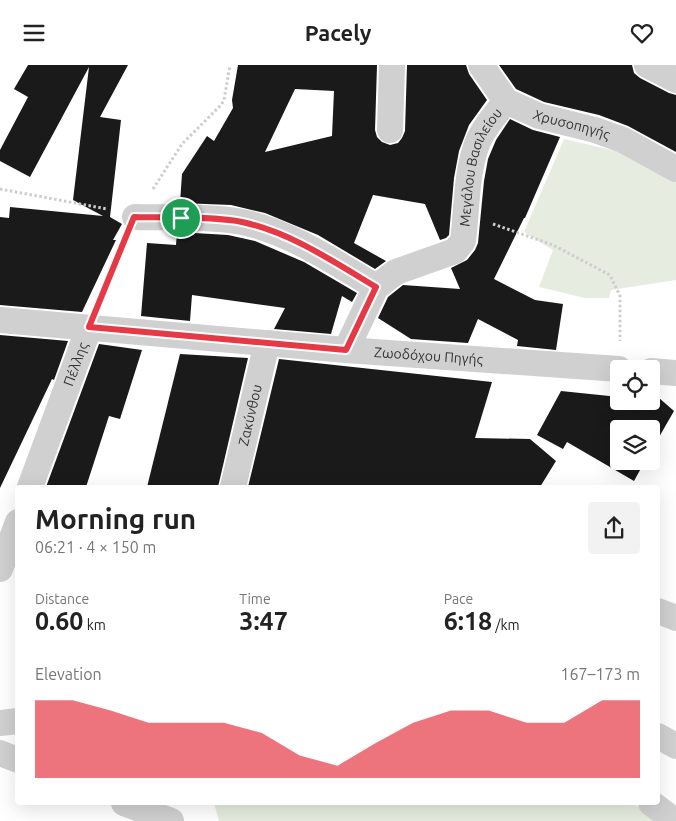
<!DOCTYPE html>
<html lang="en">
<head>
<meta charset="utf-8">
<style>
  :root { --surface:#fff; --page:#f2f2f2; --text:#222; --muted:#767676; --accent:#e63946 }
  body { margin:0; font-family:Ubuntu,sans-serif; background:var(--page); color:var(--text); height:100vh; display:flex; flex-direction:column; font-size:19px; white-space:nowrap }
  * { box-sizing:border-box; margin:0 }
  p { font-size:16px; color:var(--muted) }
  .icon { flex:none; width:28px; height:28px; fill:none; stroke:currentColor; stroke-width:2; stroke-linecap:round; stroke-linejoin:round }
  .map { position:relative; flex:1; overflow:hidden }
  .sheet { position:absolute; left:15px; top:420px; width:645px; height:320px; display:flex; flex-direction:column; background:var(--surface); border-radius:5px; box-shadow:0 5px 20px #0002 }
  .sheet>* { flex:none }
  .tools { position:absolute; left:610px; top:295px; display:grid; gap:10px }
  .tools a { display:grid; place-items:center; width:50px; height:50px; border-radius:5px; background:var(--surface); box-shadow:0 5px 20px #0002; font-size:25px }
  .pin { position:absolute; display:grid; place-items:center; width:42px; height:42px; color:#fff; margin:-21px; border:2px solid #fff; border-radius:50%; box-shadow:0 1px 5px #0007 }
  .round { display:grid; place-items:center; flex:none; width:52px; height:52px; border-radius:5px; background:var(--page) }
  .head { display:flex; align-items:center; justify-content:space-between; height:85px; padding:0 20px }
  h1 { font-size:28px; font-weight:700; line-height:38px }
  .figures { display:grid; grid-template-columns:repeat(3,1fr); gap:8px; height:85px; padding:5px 20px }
  .figures div { display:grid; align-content:center }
  .figures b { font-size:25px; font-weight:700 }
  .figures small { font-size:14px; font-weight:400 }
  .figures p { font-size:14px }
  .chart { height:140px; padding:10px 20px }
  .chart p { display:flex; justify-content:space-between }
  .chart svg { width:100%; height:90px; margin-top:5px; fill:var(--accent); opacity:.7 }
  header { display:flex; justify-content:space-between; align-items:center; height:65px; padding:0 20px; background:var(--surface); font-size:22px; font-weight:700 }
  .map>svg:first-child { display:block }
  .green { fill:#e6ecdf }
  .building { fill:#1a1a1a; fill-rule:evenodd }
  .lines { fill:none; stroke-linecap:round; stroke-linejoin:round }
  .path { stroke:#cdcdcd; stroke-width:3; stroke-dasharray:2.5 2.5; stroke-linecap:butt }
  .minor { stroke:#d0d0d0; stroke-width:26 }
  .route-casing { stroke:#fff; stroke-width:10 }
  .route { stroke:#e63946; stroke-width:6 }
  .labels { text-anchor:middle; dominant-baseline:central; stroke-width:5; stroke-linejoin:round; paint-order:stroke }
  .street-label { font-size:14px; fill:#333; stroke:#fff }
</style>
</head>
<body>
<header><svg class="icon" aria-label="menu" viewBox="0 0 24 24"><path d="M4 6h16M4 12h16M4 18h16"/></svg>Pacely<svg class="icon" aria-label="heart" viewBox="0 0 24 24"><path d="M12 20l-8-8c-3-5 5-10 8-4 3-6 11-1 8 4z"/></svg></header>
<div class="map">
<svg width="676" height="756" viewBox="0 0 676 756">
  <rect width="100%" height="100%" fill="#fff"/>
  <g class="green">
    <path d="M564,74l69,16 43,26v99l-65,10 -2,8h-24l-46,-11 14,-37 -29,-18z"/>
    <path d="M214,738h419l23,18h-437z"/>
  </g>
  <g class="building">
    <path d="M28,0h100l-28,52 21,3 -11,97 12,7 -9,16h3l-34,72 -82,-7v-88l9,1 1,-11 93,9 -30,-16 16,-133 -59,110 -30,-16v-11l28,-53 -14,-8z"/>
    <path d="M238,0h139l-2,65 2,7 5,5 8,3 8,-2 4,-5 3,-7 2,-66h59l3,9 18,26 -18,25 -10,26 -5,27 -5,57 -3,3 -6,2 -15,-36 -52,-9 -19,48 32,18 -11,8 -57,-34 -53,-22 -34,-8 -51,-2 2,-29 25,-38 7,5 19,-33 -1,-8zM295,24l39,2 -2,45 -67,16z"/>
    <path d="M499,0h133l2,8 6,5 29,15 7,2v57l-48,-26 -29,-11 -55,-13 -28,-13z"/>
    <path d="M510,54l23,11 27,7 -35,81h-1l-30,61 41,21 28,4 -7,46 -39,-4 1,-6 -40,-21 -10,24 -57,-4 -33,-21 10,-21 15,-12 57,4 -9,-21 16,-8 8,-10 3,-7 6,-62 4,-22 8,-19z"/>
    <path d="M177,167l51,3 27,6 49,21 53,31 -5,9 -10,-6 -11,38 -57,-5 11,-21 -93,-13 -2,26 -49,-5 6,-73 29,2z"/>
    <path d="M0,270l68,6 -14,39 -2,-1 -52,109z"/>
    <path d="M99,279l43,6 -22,69 -11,-3 -23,71h-40z"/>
    <path d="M180,289l68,4 -30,129h-71z"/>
    <path d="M279,294l213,23 -17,56 55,1 26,22 -16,26h-292z"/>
    <path d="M561,326l58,6v4h32v-10l23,20 -23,40v-22h-32v32h26l-11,20 -67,-39 -4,7 -26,-14z"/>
  </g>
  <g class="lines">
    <g class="path">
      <path d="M0,124l107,20"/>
      <path d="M153,124l29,-45 39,-39 3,-5 6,-35"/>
      <path d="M493,159l60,21 57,30 10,21v45"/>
      <path d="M101,234l23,-57"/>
    </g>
    <g class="minor">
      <path id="s1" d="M481,0l25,36 33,15 56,14 28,10 53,29"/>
      <path d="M647,0l29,15"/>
      <path d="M390,65l2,-65"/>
      <path id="s2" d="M135,152c33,1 75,-1 107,5 48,10 92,40 134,65l20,-15 59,-21 8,-10c4,-32 3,-67 14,-97 6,-16 19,-30 29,-43"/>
      <path id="s3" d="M0,255l346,30 273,19"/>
      <path d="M346,285l30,-63"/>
      <path d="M651,306l25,2"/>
      <path id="s4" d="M30,422l59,-159"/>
      <path id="s5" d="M233,422l34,-144"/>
      <path d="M0,504l18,-47"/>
      <path d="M658,546l18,7"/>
      <path d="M0,658l18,-2"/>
      <path d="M658,671l18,10"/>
      <path d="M0,688l18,7"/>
      <path d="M124,738l47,18"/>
      <path d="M651,738l24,18"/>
    </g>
  </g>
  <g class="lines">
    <defs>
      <path id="route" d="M134,152c34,1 76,-1 108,5 48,10 92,40 134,65l-30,63 -257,-23z"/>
    </defs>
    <use href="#route" class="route-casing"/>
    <use href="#route" class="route"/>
  </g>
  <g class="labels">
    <g class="street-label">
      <text stroke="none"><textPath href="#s1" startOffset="114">Χρυσοπηγής</textPath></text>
      <text stroke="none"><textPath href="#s2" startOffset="434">Μεγάλου Βασιλείου</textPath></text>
      <text stroke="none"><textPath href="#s3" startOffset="430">Ζωοδόχου Πηγής</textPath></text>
      <text stroke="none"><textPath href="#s4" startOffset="131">Πέλλης</textPath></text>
      <text stroke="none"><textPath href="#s5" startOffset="74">Ζακύνθου</textPath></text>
    </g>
  </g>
</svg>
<div class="tools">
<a><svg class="icon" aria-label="locate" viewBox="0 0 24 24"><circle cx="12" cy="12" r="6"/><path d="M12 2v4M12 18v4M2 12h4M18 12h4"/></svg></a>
<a><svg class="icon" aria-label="layers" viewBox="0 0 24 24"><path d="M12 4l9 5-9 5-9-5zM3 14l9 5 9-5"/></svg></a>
</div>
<div class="pin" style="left:181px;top:153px;background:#1e9e55"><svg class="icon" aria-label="arrive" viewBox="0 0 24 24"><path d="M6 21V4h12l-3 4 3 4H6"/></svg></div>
<section class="sheet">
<div class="head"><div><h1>Morning run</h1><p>06:21 · 4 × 150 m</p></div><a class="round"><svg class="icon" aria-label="share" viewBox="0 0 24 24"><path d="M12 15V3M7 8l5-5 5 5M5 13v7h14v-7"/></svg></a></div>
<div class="figures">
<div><p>Distance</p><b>0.60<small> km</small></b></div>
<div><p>Time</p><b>3:47</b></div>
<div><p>Pace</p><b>6:18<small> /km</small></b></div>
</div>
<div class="chart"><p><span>Elevation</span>167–173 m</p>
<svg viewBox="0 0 160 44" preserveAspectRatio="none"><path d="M0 44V6L10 6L20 11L30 17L40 17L50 17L60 22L70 33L80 38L90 27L100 17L110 11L120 11L130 17L140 17L150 6L160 6V44z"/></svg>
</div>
</section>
</div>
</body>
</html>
